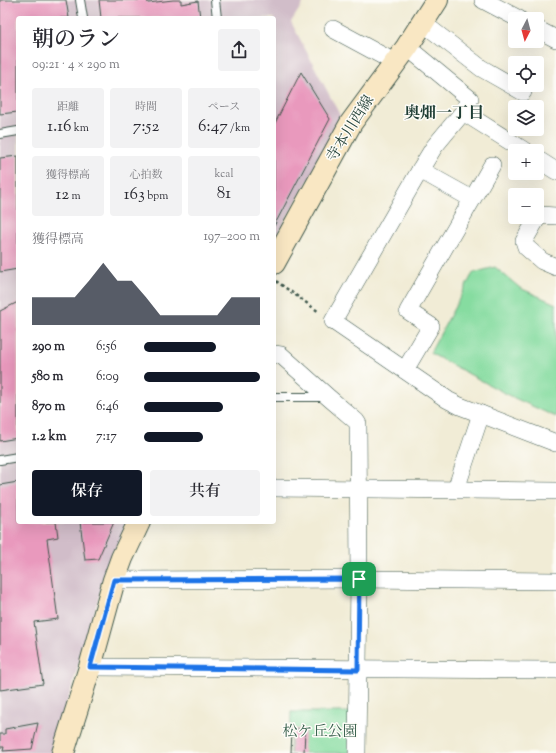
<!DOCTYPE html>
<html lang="ja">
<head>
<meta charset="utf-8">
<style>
  :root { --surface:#fff; --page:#f2f2f3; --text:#2b2b33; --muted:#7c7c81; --accent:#111827 }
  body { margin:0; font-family:"Sorts Mill Goudy","Noto Serif JP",serif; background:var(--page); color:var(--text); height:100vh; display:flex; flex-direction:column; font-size:15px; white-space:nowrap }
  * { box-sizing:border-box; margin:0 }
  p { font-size:13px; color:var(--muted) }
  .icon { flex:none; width:22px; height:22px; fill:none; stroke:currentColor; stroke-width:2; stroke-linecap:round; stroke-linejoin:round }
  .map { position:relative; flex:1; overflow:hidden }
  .details { position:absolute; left:16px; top:16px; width:260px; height:508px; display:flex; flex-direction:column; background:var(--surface); border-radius:4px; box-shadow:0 4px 16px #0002 }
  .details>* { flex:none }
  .needle { width:26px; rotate:186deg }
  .controls { position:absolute; left:508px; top:12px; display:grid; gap:8px }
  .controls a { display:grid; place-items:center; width:36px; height:36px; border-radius:4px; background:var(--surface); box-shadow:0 4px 16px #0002; font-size:20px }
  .pin { position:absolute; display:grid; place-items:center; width:34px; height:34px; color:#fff; margin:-17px; border-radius:8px; box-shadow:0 2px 6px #0006 }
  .round { display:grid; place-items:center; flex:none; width:42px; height:42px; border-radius:4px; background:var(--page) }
  .head { display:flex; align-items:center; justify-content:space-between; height:68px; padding:0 16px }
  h1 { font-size:22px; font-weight:600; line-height:30px }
  .stats { display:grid; grid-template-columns:repeat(3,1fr); gap:6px; height:68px; padding:4px 16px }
  .stats div { display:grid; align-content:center; border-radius:4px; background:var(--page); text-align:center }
  .stats b { font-size:17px; font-weight:600 }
  .stats small { font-size:11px; font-weight:400 }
  .stats p { font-size:11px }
  .chart { height:112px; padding:8px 16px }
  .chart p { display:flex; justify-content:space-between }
  .chart svg { width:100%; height:72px; margin-top:4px; fill:var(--accent); opacity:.7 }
  .action { display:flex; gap:8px; margin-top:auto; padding:8px 16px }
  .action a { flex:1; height:46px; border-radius:4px; background:var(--accent); color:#fff; font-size:16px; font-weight:600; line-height:46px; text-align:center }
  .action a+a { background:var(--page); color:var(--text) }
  ul { padding:0 16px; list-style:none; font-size:13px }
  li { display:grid; grid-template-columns:64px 48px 1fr; align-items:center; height:30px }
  li i { height:10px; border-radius:5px; background:var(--accent) }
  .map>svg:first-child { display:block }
  .industrial { fill:#d1bdc9 }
  .green { fill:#86dca0; stroke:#528c6a }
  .building { fill:#e999bd }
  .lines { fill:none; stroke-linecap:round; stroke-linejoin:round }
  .lane-casing { stroke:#3e574c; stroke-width:10 }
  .street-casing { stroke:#3e574c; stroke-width:18 }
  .secondary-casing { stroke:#3e574c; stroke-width:24 }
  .path { stroke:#3e574c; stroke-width:2.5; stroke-dasharray:3 3; stroke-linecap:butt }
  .lane { stroke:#fff; stroke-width:8 }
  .street { stroke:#fff; stroke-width:17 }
  .secondary { stroke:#f9e7c3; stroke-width:22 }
  .route-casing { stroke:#fff; stroke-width:8 }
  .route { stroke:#1a73e8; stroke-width:5 }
  .labels { text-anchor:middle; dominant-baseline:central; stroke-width:3; stroke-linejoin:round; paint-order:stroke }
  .street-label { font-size:15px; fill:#1f3d34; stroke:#fdfcf7 }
  .park-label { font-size:15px; fill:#345d4a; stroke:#fdfcf7 }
  .neighbourhood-label { font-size:16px; font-weight:bold; fill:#1f3d34; stroke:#fdfcf7 }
</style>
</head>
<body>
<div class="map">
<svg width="556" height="753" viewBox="0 0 556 753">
  <rect width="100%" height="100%" fill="#fdfcf7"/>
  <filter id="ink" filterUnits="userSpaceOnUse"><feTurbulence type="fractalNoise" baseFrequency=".025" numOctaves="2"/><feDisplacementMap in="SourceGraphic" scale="8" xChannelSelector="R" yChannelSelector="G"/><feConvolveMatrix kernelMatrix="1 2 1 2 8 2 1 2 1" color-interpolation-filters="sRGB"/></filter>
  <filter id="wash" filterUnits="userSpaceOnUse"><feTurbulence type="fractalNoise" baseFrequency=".012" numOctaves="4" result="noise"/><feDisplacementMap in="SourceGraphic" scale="16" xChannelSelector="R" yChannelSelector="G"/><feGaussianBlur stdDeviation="0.9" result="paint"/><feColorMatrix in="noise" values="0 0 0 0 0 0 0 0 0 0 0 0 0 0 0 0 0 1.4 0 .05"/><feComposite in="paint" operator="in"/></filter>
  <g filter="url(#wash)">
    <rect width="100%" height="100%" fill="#f1ecd6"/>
    <path class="industrial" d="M0,0h305l-14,22 52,99 -69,119v-222h-256v504h111l-20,41 -57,190h-52z"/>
    <g class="green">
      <path d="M495,267l25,21 36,16v113l-46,-21 -80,-43 43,-80z"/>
      <path d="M291,712h60l-1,41h-60z"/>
    </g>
    <g id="blocks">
      <g class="building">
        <path d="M0,0h66l3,18h-51v94l-18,2z"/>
        <path d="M99,0h48l1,3 25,-3h8v4l17,-3 2,17h-99z"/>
        <path d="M301,72l29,47 -56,107v-101z"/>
        <path d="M18,156v113l-18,3v-114z"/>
        <path d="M18,302v136l-18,3v-130z"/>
        <path d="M18,482v40h38l2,15 -11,2 11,80 -24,3 9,62 -43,6v-205z"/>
        <path d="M80,522h34l-16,37 -13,1z"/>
        <path d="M38,723l-6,26 -29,2 1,-4h-4v-13h5v-5z"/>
        <path d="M292,729h13l-1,24h-13z"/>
      </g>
    </g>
  </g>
  <g filter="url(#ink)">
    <use href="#blocks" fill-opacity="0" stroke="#3e574c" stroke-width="1"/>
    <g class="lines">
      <defs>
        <g id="lane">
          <path d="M80,0l3,18"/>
          <path d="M215,0l2,18"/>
          <path d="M0,134l18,-3"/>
          <path d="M274,397h51"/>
          <path d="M0,460l18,-3"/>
        </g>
        <g id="street">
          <path d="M483,0l36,19"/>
          <path d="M423,23l58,45 42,24"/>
          <path d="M333,29l63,34"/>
          <path d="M537,29l19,10"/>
          <path d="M407,47l63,52 -7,13 -29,35 -14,23 -87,151 115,79 12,6 96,37"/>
          <path d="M463,112l62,39"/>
          <path d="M537,159l19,12"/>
          <path d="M420,170l52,29"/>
          <path d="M556,216l-17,-1 -15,26 2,6 16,14 14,6"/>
          <path d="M274,354l7,1 47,42 28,24 2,3 1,155 -2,174"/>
          <path d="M405,370l26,-44 -23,-15 84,-146"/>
          <path d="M274,488l282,3"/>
          <path d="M456,489l25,-75"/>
          <path d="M114,580l245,-1 197,2"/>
          <path d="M90,667l466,3"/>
        </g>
        <g id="secondary">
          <path d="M274,263l77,-140 56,-76 30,-47"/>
          <path d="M63,753l27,-86 24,-87 8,-22 17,-36"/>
        </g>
      </defs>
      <use href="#lane" class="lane-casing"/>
      <use href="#street" class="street-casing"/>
      <use href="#secondary" class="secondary-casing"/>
      <path class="path" d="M276,281l43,31"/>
      <use href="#lane" class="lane"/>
      <use href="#street" class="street"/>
      <use href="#secondary" class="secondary"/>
    </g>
  </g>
  <g class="lines" filter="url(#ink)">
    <defs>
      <path id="route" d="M359,579l-1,91 -268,-3 24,-87z"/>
    </defs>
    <use href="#route" class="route-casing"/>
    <use href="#route" class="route"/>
  </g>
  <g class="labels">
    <g class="street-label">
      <text transform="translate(351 129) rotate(-58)">寺本川西線</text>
    </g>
    <g class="park-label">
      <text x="320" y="732">松ケ丘公園</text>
    </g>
    <g class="neighbourhood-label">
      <text x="444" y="114">奥畑一丁目</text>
    </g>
  </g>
</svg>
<div class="controls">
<a><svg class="needle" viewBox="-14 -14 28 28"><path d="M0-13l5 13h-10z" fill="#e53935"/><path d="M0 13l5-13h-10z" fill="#7c7c81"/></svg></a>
<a><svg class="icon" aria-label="locate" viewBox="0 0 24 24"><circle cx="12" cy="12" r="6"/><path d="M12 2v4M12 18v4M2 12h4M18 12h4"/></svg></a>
<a><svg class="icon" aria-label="layers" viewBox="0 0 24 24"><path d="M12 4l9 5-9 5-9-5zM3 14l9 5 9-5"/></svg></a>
<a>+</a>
<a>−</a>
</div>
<div class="pin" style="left:359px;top:579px;background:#1e9e55"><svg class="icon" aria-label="arrive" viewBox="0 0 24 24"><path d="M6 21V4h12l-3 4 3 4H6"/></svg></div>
<section class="details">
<div class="head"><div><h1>朝のラン</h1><p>09:21 · 4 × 290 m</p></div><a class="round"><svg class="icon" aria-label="share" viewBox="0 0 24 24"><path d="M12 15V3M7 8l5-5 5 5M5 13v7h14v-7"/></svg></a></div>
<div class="stats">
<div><p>距離</p><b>1.16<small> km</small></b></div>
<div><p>時間</p><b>7:52</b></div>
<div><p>ペース</p><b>6:47<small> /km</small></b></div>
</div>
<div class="stats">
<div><p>獲得標高</p><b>12<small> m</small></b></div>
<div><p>心拍数</p><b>163<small> bpm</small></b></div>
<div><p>kcal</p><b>81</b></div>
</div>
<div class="chart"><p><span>獲得標高</span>197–200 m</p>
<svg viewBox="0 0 160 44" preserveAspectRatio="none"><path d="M0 44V27L10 27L20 27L30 27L40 17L50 6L60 17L70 17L80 27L90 38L100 38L110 38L120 38L130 38L140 27L150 27L160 27V44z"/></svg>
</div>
<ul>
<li><b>290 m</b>6:56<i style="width:62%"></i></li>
<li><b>580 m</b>6:09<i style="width:100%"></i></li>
<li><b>870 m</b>6:46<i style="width:68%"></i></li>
<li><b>1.2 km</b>7:17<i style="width:51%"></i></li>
</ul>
<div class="action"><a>保存</a><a>共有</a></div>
</section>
</div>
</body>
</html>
